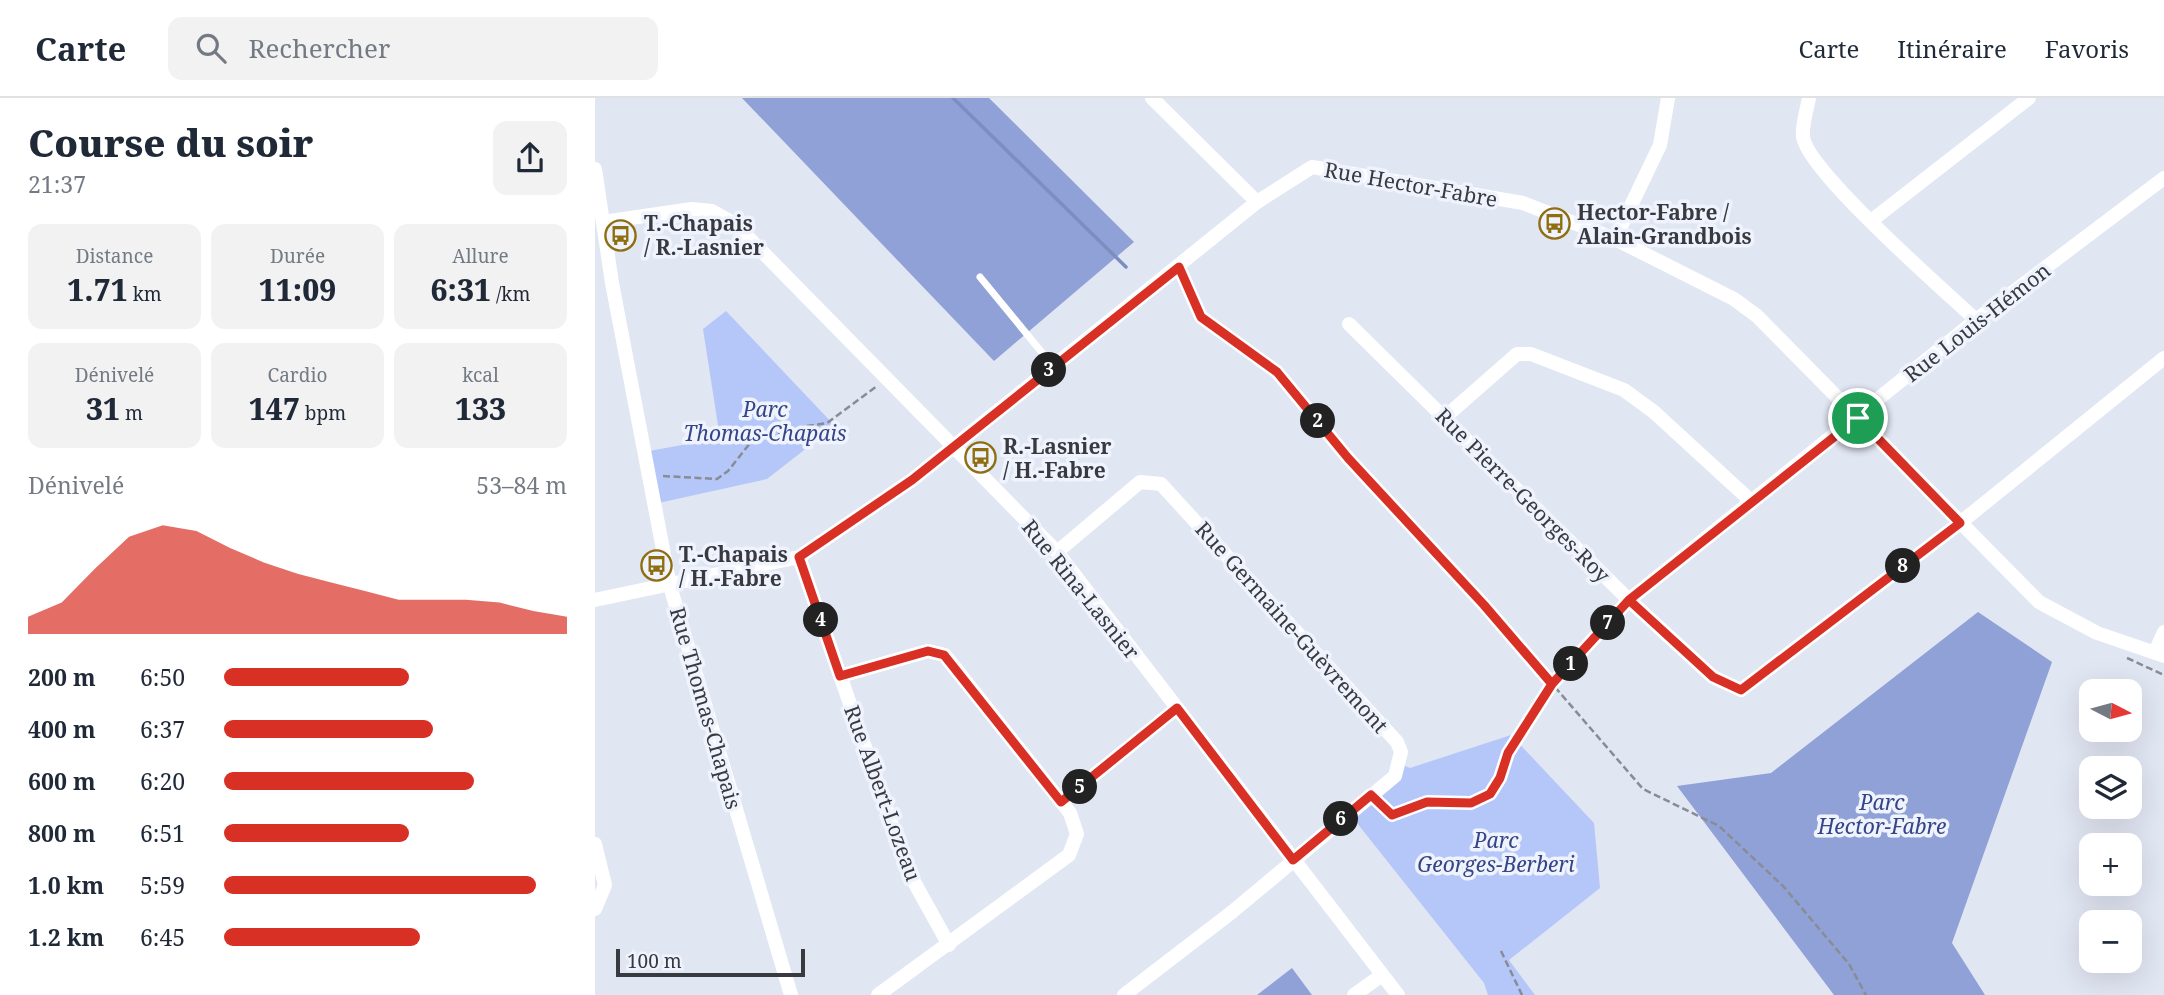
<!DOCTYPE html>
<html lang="fr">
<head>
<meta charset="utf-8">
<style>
  :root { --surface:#fff; --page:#f2f2f3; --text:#1f2937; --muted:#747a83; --line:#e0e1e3; --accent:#d93025 }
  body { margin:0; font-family:"Noto Serif",serif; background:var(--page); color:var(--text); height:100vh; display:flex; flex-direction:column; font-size:26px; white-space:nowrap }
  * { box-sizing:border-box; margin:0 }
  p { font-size:23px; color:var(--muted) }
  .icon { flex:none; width:38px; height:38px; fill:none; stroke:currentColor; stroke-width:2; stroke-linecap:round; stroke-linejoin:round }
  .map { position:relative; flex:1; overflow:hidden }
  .sheet { display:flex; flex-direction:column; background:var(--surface); width:595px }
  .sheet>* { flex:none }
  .needle { width:46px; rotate:96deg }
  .buttons { position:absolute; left:1484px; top:581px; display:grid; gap:14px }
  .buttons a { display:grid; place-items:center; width:63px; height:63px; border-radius:14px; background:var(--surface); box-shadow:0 7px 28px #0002; font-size:35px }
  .scale { position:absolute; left:21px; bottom:18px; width:189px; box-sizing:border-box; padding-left:7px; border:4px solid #383a3f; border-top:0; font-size:19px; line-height:24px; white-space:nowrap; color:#383a3f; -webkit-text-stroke:5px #eff3fd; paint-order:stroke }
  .pin { position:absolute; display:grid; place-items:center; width:60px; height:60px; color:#fff; margin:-30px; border:4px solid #fff; border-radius:50%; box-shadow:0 2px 7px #0007 }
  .km { position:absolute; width:35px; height:35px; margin:-18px; border-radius:50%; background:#222; color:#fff; font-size:19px; line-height:35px; text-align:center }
  .round { display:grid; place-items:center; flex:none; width:74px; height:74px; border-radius:14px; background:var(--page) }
  .headline { display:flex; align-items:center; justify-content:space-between; height:119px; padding:0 28px }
  h1 { font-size:38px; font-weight:800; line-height:52px }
  .figures { display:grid; grid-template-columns:repeat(3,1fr); gap:10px; height:119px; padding:7px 28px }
  .figures div { display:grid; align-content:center; border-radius:14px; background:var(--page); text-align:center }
  .figures b { font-size:30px; font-weight:800 }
  .figures small { font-size:19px; font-weight:400 }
  .figures p { font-size:19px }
  .chart { height:196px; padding:14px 28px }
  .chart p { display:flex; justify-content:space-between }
  .chart svg { width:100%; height:126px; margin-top:7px; fill:var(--accent); opacity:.7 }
  ul { padding:0 28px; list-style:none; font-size:23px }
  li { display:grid; grid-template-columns:112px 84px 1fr; align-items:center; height:52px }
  li i { height:18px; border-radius:9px; background:var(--accent) }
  header { display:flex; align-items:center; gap:42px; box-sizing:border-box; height:98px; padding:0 35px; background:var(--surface); border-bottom:2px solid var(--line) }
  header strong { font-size:33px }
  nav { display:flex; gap:38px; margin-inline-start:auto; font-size:24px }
  .search { width:490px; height:63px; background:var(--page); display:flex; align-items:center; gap:18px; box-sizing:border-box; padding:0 24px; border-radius:14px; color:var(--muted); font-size:26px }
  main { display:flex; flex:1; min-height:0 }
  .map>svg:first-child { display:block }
  .green { fill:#b5c6f8 }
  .forest { fill:#8fa1d7 }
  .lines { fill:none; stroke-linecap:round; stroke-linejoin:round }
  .stream { stroke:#7c8dc2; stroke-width:3.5 }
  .path { stroke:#898c95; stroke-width:2.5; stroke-dasharray:7 3.5; stroke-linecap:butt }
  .lane { stroke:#fff; stroke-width:7 }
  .street { stroke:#fff; stroke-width:14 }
  .route-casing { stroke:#fff; stroke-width:14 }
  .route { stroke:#d93025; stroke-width:9 }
  .labels { text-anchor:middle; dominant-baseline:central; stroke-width:7; stroke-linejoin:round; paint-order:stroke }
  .street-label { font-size:21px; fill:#383a3f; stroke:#eff3fd }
  .poi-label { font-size:21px; font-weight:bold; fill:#383a3f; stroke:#eff3fd; text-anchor:start }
  .park-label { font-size:21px; font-style:italic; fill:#354587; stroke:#eff3fd }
</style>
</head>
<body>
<header>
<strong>Carte</strong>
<div class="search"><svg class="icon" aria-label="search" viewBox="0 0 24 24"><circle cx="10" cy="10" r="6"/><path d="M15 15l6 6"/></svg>Rechercher</div>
<nav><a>Carte</a><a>Itinéraire</a><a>Favoris</a></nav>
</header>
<main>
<section class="sheet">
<div class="headline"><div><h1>Course du soir</h1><p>21:37</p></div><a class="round"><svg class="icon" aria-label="share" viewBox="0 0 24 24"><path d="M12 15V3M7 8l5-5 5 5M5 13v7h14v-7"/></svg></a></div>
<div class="figures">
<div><p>Distance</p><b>1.71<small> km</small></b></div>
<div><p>Durée</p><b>11:09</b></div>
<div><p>Allure</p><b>6:31<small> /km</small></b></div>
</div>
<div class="figures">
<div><p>Dénivelé</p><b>31<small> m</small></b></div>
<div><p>Cardio</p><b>147<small> bpm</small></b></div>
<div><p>kcal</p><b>133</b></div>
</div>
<div class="chart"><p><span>Dénivelé</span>53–84 m</p>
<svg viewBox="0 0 160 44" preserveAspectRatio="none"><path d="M0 44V38L10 33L20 21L30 10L40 6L50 8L60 14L70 19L80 23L90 26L100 29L110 32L120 32L130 32L140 33L150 36L160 38V44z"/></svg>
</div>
<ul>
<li><b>200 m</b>6:50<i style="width:54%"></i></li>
<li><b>400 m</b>6:37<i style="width:61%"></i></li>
<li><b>600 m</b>6:20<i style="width:73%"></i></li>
<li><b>800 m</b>6:51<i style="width:54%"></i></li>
<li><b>1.0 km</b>5:59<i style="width:91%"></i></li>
<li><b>1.2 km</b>6:45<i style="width:57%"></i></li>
</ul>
</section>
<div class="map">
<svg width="1569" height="897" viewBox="0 0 1569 897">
  <rect width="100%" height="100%" fill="#e1e6f3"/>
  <g class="green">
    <path d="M131,213l109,115 -68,53 -113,25 -10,-52 76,-14 -17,-109z"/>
    <path d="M916,637l83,88 6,65 -91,72 26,35h-47l-4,-12 -135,-170 51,-49 10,4z"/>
  </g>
  <g class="forest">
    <path d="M147,0h247l145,144 -140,119z"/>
    <path d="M1383,514l74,50 -100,281 33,52h-151l-157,-209 94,-13z"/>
    <path d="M697,870l20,27h-55z"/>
  </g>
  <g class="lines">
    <path class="stream" d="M358,0l173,169"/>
    <g class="path">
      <path d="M589,180l17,39 76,55 71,86 136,147 159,184 76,37 64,60 66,78 17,31"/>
      <path d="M68,378l54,3 11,-8 30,-38 9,-2 17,5 22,-10 21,-3 50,-37"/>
      <path d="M1532,560l37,17"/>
      <path d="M476,696l95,-78"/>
      <path d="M787,707l10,10 35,-13 44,1 19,-9 10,-16 8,-25 44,-69 68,-74"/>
      <path d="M906,853l21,44"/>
    </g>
    <path class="lane" d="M385,179l73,89"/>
    <g class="street">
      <path d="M557,0l105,104"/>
      <path d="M1214,0c-2,11 -7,26 -6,38 2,33 143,156 173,184"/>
      <path d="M0,71l17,114 58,303 121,409"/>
      <path d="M1276,123l158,-123"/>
      <path d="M8,124l89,-13 20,2 23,13 322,328 341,443"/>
      <path d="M1020,141l45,-94 8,-47"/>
      <path d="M754,226l280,276 84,77 28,13 219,-167 204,-165"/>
      <path d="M849,320l73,-64h14l93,36 30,22 97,89"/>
      <path d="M462,454l83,-70 21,2 236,258 4,10 -6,24 -163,136 -108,83"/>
      <path d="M204,459l109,314 41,74"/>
      <path d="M0,502l204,-43 113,-77 345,-278 55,-35 211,36 92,36 119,60 23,17 282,286 58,31 67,23"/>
      <path d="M1034,502l347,-280 188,-142"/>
      <path d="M1560,554l9,-20"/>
      <path d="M245,578l88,-25 17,4 125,158 7,21 -8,21 -191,140"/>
      <path d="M0,746l10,41 -10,24"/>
      <path d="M759,897l28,-20"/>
    </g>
  </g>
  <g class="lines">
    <defs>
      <path id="route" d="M1263,320l-229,182 -77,84 -68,-79 -136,-147 -71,-86 -76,-55 -22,-50 -267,213 -113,77 41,119 88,-25 16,4 117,147 116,-94 116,152 78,-65 21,20 35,-13 44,1 19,-9 10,-16 8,-25 44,-69 77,-84 84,77 28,13 219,-167 -102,-105"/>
    </defs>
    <use href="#route" class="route-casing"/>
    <use href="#route" class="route"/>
  </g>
  <defs>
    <symbol id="bus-ring" viewBox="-11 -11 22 22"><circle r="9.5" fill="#eff3fd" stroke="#8e6e11" stroke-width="1.5"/><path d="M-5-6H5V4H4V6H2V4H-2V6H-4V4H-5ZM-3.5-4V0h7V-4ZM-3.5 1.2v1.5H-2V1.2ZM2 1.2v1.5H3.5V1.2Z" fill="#8e6e11"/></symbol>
  </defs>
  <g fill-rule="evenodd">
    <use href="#bus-ring" x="942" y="108" width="35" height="35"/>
    <use href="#bus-ring" x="8" y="120" width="35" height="35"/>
    <use href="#bus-ring" x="368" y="342" width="35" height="35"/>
    <use href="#bus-ring" x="44" y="450" width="35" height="35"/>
  </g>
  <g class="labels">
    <g class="street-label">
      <text transform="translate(816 86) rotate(10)">Rue Hector-Fabre</text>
      <text transform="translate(1382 224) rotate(-38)">Rue Louis-Hémon</text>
      <text transform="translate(928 397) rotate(45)">Rue Pierre-Georges-Roy</text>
      <text transform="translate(486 491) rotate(51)">Rue Rina-Lasnier</text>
      <text transform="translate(697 529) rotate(48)">Rue Germaine-Guèvremont</text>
      <text transform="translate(111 610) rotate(74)">Rue Thomas-Chapais</text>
      <text transform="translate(288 695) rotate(70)">Rue Albert-Lozeau</text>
    </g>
    <g class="poi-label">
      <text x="982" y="114">Hector-Fabre /<tspan x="982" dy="24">Alain-Grandbois</tspan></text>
      <text x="49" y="125">T.-Chapais<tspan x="49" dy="24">/ R.-Lasnier</tspan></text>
      <text x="408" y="348">R.-Lasnier<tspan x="408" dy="24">/ H.-Fabre</tspan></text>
      <text x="84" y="456">T.-Chapais<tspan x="84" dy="24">/ H.-Fabre</tspan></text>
    </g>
    <g class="park-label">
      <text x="170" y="311">Parc<tspan x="170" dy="24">Thomas-Chapais</tspan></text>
      <text x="1287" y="704">Parc<tspan x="1287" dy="24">Hector-Fabre</tspan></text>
      <text x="901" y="742">Parc<tspan x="901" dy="24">Georges-Berberi</tspan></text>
    </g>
  </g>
</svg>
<div class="buttons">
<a><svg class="needle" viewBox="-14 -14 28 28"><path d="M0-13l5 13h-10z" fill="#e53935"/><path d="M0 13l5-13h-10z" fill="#747a83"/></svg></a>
<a><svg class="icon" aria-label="layers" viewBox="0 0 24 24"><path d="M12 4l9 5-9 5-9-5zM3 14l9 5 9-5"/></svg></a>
<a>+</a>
<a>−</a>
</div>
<div class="scale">100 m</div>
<div class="pin" style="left:1263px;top:320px;background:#1e9e55"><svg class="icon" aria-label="arrive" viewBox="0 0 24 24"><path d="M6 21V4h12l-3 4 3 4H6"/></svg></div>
<b class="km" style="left:976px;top:566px">1</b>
<b class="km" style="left:723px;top:323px">2</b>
<b class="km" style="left:454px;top:272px">3</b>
<b class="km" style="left:226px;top:522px">4</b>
<b class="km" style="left:485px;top:689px">5</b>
<b class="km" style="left:746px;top:721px">6</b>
<b class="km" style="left:1013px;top:525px">7</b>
<b class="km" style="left:1308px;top:468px">8</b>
</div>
</main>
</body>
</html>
